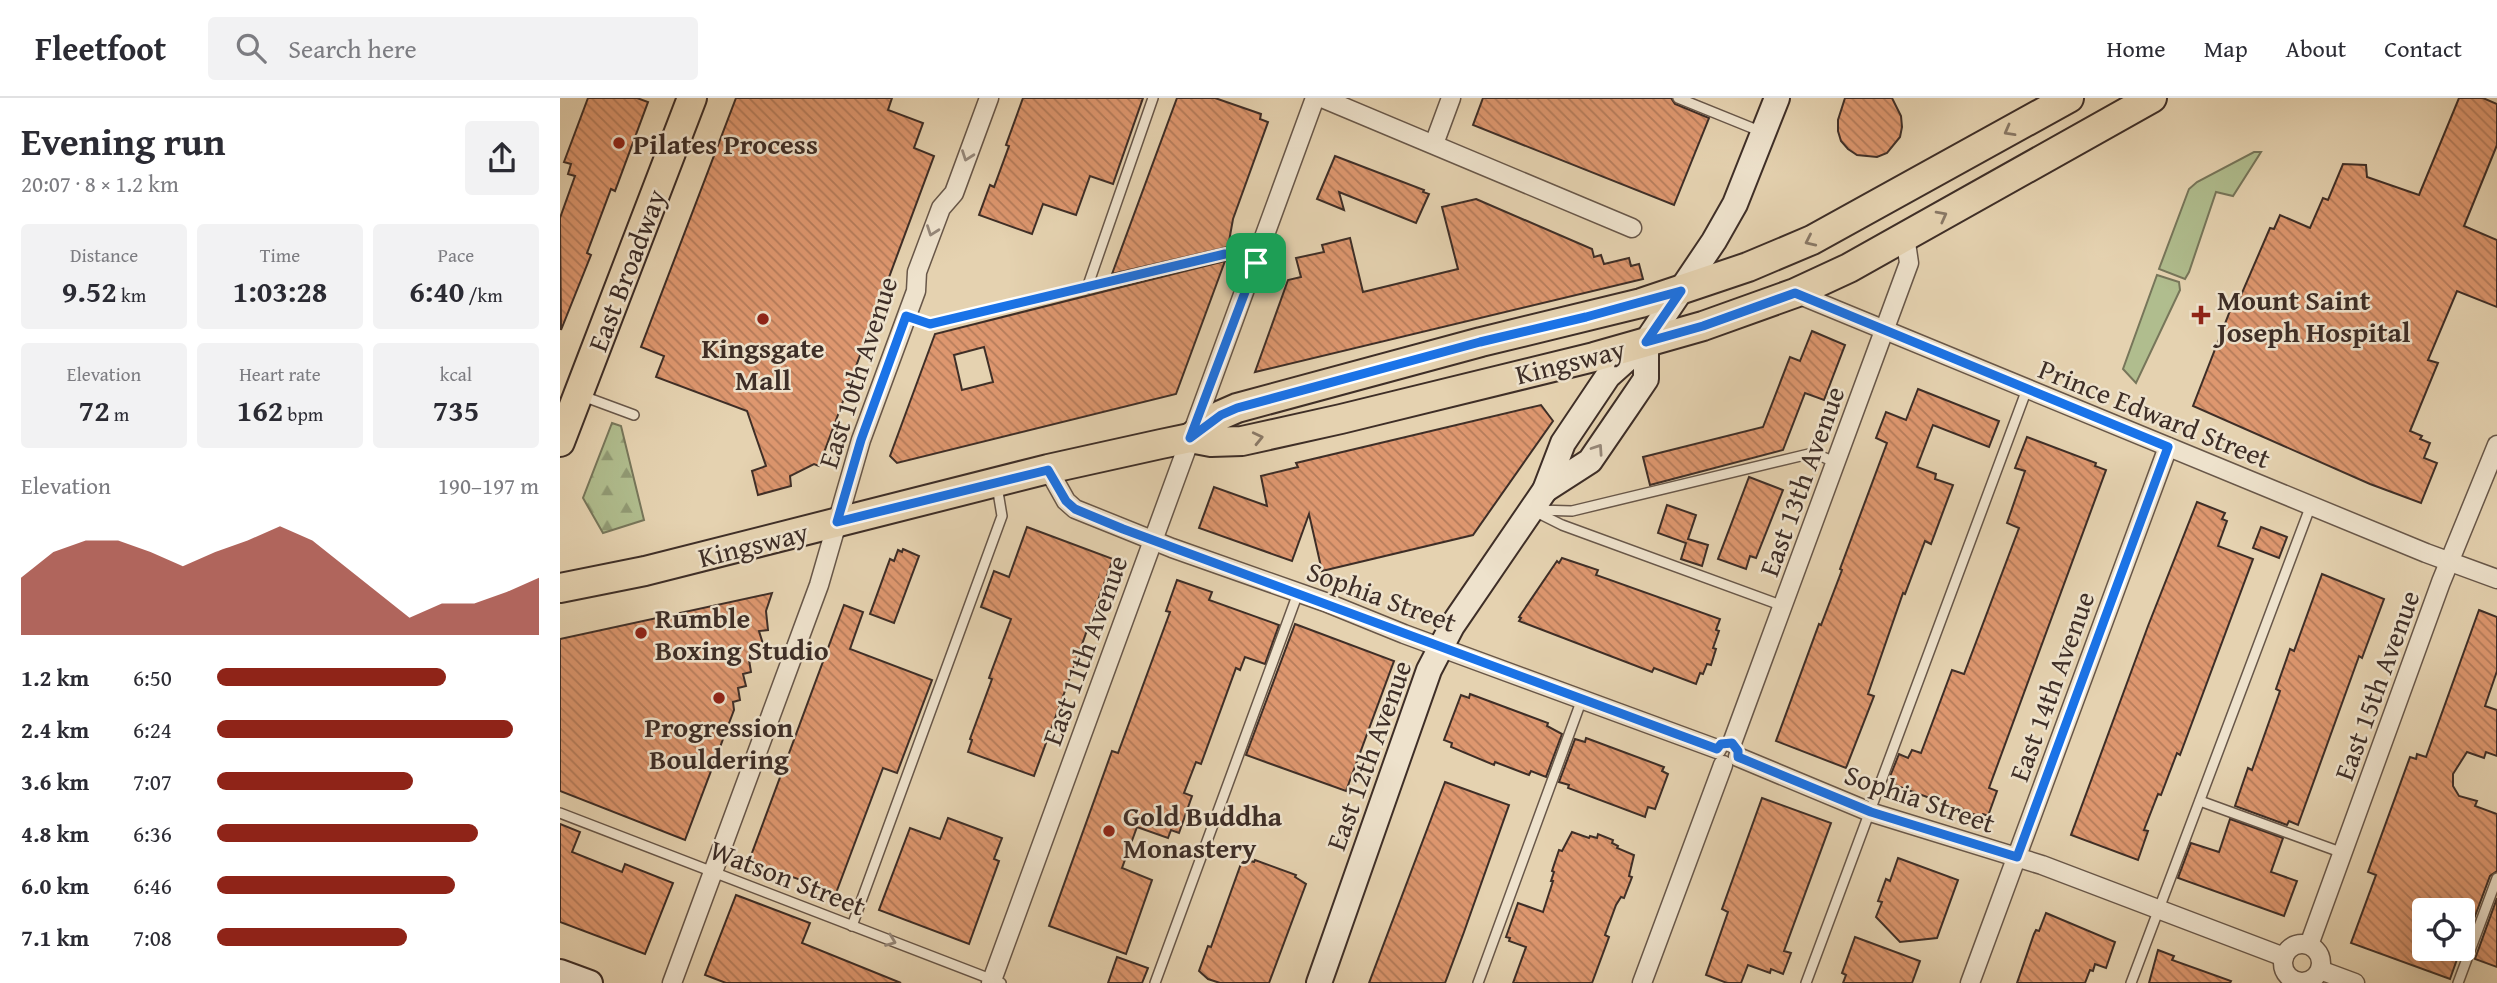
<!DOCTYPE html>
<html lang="en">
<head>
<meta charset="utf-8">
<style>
  :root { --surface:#fff; --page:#f2f2f3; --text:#2b2b33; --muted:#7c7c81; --line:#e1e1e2; --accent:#8f2418 }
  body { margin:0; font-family:"Gentium Book Plus",serif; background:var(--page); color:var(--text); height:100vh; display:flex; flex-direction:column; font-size:26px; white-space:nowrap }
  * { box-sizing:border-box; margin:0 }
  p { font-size:23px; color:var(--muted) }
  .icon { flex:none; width:38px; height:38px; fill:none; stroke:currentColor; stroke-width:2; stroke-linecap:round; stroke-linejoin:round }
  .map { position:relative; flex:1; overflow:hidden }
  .details { display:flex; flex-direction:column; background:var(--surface); width:560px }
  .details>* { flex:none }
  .fabs { position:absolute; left:1852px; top:800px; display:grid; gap:14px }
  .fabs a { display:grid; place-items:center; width:63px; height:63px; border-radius:7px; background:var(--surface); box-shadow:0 7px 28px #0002; font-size:35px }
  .pin { position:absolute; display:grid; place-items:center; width:60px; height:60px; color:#fff; margin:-30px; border-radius:14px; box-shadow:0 4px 10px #0006 }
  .round { display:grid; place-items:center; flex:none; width:74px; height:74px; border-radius:7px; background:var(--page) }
  .summary { display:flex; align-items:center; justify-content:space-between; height:119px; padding:0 21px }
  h1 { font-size:38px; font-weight:700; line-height:52px }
  .metrics { display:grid; grid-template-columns:repeat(3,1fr); gap:10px; height:119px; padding:7px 21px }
  .metrics div { display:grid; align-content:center; border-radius:7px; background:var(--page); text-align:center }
  .metrics b { font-size:30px; font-weight:700 }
  .metrics small { font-size:19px; font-weight:400 }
  .metrics p { font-size:19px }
  .chart { height:196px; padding:14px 21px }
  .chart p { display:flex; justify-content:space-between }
  .chart svg { width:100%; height:126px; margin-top:7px; fill:var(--accent); opacity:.7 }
  ul { padding:0 21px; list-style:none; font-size:23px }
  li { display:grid; grid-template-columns:112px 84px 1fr; align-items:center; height:52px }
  li i { height:18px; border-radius:9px; background:var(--accent) }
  header { display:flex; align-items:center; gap:42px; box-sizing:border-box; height:98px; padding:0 35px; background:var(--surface); border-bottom:2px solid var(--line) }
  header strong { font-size:33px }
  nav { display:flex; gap:38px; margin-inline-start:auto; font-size:24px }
  .search { width:490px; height:63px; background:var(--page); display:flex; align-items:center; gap:18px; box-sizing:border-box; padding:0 24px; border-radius:7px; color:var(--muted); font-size:26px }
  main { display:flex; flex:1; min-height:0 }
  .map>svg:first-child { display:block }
  .green { fill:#b0bd8e; stroke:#77765a; stroke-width:2 }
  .forest { fill:url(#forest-firs); stroke:#77765a; stroke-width:2 }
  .building { fill:url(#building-back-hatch); stroke:#3e2e27; stroke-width:2; fill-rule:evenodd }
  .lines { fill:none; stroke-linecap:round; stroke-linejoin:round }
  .lane-casing { stroke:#685749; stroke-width:12 }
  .street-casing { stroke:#685749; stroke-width:21 }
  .secondary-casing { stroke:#3e2e27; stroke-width:28 }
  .primary-casing { stroke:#3e2e27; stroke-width:32 }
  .lane { stroke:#eee2cc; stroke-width:9 }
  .street { stroke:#eee2cc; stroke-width:18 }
  .secondary { stroke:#eee2cc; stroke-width:24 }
  .primary { stroke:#e5d2b0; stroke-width:28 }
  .oneway { stroke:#897865 }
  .oneway2 { stroke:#96887a }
  .route-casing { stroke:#fff; stroke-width:14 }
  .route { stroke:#1a73e8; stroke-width:9 }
  .poi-dot { fill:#8f2418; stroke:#eee2cc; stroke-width:2.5 }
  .labels { text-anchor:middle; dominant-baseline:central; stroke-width:5; stroke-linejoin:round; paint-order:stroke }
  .poi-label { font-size:28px; font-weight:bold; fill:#3e2e27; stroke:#eee2cc; text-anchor:start }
  .street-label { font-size:28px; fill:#3e2e27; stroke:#eee2cc }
</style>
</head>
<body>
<header>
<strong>Fleetfoot</strong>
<div class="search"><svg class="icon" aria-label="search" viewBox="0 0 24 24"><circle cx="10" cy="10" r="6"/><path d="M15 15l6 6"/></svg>Search here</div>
<nav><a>Home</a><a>Map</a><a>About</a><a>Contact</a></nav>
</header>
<main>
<section class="details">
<div class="summary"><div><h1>Evening run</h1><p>20:07 · 8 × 1.2 km</p></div><a class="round"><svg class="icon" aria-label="share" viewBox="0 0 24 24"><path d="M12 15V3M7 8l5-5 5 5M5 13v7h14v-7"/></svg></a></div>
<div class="metrics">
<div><p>Distance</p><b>9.52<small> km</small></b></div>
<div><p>Time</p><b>1:03:28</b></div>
<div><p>Pace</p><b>6:40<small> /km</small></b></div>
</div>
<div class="metrics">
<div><p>Elevation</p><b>72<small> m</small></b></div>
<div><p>Heart rate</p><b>162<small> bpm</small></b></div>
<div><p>kcal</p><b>735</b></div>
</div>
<div class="chart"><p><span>Elevation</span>190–197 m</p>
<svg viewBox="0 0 160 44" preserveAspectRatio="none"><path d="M0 44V24L10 15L20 11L30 11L40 15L50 20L60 15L70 11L80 6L90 11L100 20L110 29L120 38L130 33L140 33L150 29L160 24V44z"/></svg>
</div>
<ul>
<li><b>1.2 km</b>6:50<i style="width:71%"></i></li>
<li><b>2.4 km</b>6:24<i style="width:92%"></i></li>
<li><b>3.6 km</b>7:07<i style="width:61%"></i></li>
<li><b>4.8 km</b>6:36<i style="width:81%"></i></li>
<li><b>6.0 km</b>6:46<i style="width:74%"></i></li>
<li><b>7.1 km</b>7:08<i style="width:59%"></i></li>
</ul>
</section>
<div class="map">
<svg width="1937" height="885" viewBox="0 0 1937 885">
  <defs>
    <pattern id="forest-firs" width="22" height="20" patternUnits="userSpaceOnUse" patternTransform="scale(1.75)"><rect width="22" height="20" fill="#b0bd8e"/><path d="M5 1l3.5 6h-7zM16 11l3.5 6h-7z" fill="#919a74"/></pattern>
    <pattern id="building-back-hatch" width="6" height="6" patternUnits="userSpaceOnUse" patternTransform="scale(1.75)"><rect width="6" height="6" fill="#de976f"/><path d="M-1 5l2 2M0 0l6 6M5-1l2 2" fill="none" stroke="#b57c5b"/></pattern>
  </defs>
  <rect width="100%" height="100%" fill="#e5d2b0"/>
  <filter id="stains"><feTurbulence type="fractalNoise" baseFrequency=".00286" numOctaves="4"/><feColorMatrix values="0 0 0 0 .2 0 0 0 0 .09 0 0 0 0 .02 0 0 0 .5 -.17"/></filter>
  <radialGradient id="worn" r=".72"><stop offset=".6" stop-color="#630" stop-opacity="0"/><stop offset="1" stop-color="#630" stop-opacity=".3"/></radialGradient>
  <g class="green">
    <path d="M1694,54h7l-28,44 -17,-4 -27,80 -4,7 -26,-10 30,-80 8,-7z"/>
    <path d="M1597,177l22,7 1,8 -44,93 -13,-14z"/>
  </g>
  <path class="forest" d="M52,325l9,3 23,94 -41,13 -20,-35z"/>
  <g class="building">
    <path d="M28,0h49l11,4 -33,89 -4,-2 -24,64 4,2 -30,75 -1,-112 15,-42 -7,-2 3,-10 -7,-2z"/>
    <path d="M176,0h156l-4,12 35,13 -9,25 20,8 -115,310 -5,-2 -24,12 1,10 -33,9 -6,-24 14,-5 -19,-55 -91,-34 8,-21 -23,-9z"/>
    <path d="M463,0h120l-30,86 -23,-8 -14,39 -33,-11 -11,30 -53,-19 11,-30 4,2 15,-41 -3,-1z"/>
    <path d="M617,0h38l46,16 -1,5 8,3 -35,97 -5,28 -116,27z"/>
    <path d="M923,0h188l4,6 34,14 -35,87 -201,-80z"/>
    <path d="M1285,0h47l9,18 1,11 -2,10 -13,16 -10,4 -20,-2 -9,-6 -7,-8 -3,-10v-11z"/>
    <path d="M1899,0h24l14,6v41l-33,81 33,14v67l-40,-16 -29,69 10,3 -28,68 12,5 -2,3 10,4 -6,15 13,5 -16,40 -51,-19 -177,-78 42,-108 4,2 31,-72 4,1 6,-14 30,13 13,-30 5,2 15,-36 23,1 1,12 52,18z"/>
    <path d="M775,58l89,34 -1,2 6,2 -13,29 -77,-31 5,18 -27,-11z"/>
    <path d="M916,101l116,50 2,8 7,-2 3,9 25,-6 2,8 8,-2 4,15 -388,93 33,-92 13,-3 -5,-19 28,-6 -2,-7 28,-7 13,54 95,-23 -16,-62z"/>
    <path d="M665,163l-49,133 -279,69 -7,-7 45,-122zM424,249l9,35 -31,8 -8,-35z"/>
    <path d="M1252,233l33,14 -21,55 -19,-7 -22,57 -133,35 -7,-28 120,-30 27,-70 10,4z"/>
    <path d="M1358,291l81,32 -10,26 -56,-22 -16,42 19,7 -1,5 18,6 -22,59 -6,-3 -20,53 -2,-1 -35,101 6,2 -28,72 -70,-27 43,-117 2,1 21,-55 -2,-1 47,-126 -11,-5 10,-26 20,8z"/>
    <path d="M981,307l12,16 -80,114 -151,36 -13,-57 -17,47 -93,-33 15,-41 53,19 -6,-30 37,-9 -2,-4z"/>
    <path d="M1467,339l69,26 -1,3 11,4 -117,318 8,3 -9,25 -5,-2 -2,3 -89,-33 2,-3 -5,-2 10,-25 9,4 4,-8 9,3 31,-83 12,4 55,-146 -12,-5 18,-52 -10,-3z"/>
    <path d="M1189,379l34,13 -27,68 -6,-2 -4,13 -28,-10z"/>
    <path d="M1637,404l28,11 -3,6 5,2 -9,25 35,13 -73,196 -3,-2 -16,42 -3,-1 -14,36 4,1 -10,29 -67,-25 77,-209z"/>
    <path d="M1107,407l29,10 -8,24 20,6 -6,21 -21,-7 5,-16 -28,-10z"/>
    <path d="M467,429l86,32 -79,217 -66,-24 4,-12 -2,-1 22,-60 -3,-1 22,-59 -30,-12 13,-36 15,6z"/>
    <path d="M1701,429l26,10 -8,21 -26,-10z"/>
    <path d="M343,451l16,7 -25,67 -24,-9 20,-55 4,2 4,-11 4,2z"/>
    <path d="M1002,460l36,12 -2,5 124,44 -4,11 3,1 -6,17 3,1 -5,16 -4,-1 -4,10 -3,-1 -4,11 -42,-16 -2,4 -133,-51 2,-3 -2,-1 38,-56 2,2z"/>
    <path d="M1762,476l62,25 -22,59 -3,-2 -1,3 -60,166 -9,-4 -2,4 -52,-19 13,-38 4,2 28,-79 -4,-2 14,-40 4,2z"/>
    <path d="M617,482l35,12 -3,8 70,25 -14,39 -20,-7 -5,13 -4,-2 -35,96 -5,-2 -12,31 8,3 -13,37 -8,-3 -3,8 -31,-11 -15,41 30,12 -26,74 -77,-28 63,-175 6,2 52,-141 -4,-1z"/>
    <path d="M212,495l-6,18 2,19 -9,1 4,13 -9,2 3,12 -8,2 2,12 -8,2 3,12 -8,2 2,12 -7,2 1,8 -49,130 -125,-49v-152z"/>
    <path d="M284,507l19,7 -13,37 82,31 -35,93 -14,-5 -47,125 -87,-32z"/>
    <path d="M1919,512l18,7v54l-12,35 12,4v46l-11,-4 -2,6 -17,-6 -14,22v12l6,10 18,5 -2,5 22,8v57l-7,5 -28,75v-41h-38v38h37l-11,31 -99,-36 25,-68 -8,-3 42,-115 6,2 1,-5 9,3z"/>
    <path d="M735,526l99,37 -48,130 -100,-36z"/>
    <path d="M910,596l78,29 -1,3 15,8 -16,43 -15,-6 -2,4 -34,-13 -1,3 -43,-18 1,-4 -8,-3 17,-45 8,3z"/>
    <path d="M1026,640l78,29 -2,4 6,3 -13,35 -7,-2 -3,10 -77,-29 1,-3 -10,-3 16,-43 10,3z"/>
    <path d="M885,684l64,23 -45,127 -19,51h-76z"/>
    <path d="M1202,700l69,25 -47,128 7,2 -8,21 -12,-5 -1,4 -22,-8 -7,18h-14l-21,-8 22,-63 -6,-3z"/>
    <path d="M388,720l54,20 -8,21 5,2 -30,83 -90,-34 31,-82 30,11z"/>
    <path d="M1670,721l53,19 -12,34 26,9 -13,35 -106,-38 13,-35 28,9z"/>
    <path d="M0,726l20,8 -8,20 50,20 3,-8 48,19 -28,71 -85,-32z"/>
    <path d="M1012,734l17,6 1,-2 7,2 1,-4 15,6 -1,3 6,3 -1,2 17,7 -5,21 3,1 -8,21 -3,-1 -5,8 -11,30 4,2 -17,46h-79l13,-36 -17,-6 1,-3 -4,-1 12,-34 25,9 10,-31h-2l3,-9 -2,-1 7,-21 3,1z"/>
    <path d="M1338,760l60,22 -21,58 -37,4 -24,-25 6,-15 -4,-1 8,-22 4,2z"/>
    <path d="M687,762l7,2 1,-2 41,15 -1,2 11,7 -37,99h-49l-12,-4 -9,-8 9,-25 3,1 31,-86 4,1z"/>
    <path d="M176,797l74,28 -8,20 99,40h-175l-21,-8z"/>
    <path d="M1937,800v69l-22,-8z"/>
    <path d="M1486,815l69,29 -9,26 -11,-4 -2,7 -3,-1 -5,13h-68l17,-49 2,-4 3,1z"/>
    <path d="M1295,839l65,24 -8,22h-69l3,-8 -4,-2z"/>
    <path d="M1598,852l16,6 -2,4 59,21 -1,2h-81z"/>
    <path d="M557,859l31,11 -6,15h-34z"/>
  </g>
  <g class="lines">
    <defs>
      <g id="lane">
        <path d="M1118,0l84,34"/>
        <path d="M527,190l66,-190"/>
        <path d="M346,218l24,8 295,-70h7l24,9"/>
        <path d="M20,297l54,20"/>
        <path d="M977,412l35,1 241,-58 22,9"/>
        <path d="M976,414l26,13 221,81"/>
        <path d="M1640,703l143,52"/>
        <path d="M0,715l441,170"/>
        <path d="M292,828l150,-410 -5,-30"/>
        <path d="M595,885l143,-390"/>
        <path d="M918,885l104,-284"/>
        <path d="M1246,885l221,-594"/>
        <path d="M1571,885l180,-478"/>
        <path d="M1898,885l39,-105"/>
      </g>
      <g id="street">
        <path d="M762,0l310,130"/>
        <path d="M874,46l17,-46"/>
        <path d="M1235,195l631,260 71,26"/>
        <path d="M488,371l18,32 9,8 97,39 153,54 79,32 313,115"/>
        <path d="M1172,645l177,-480 -4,-27"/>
        <path d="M1178,659l132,55 172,53 242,92"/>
        <circle cx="1742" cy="865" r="19"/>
        <path d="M1749,847l132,-363 56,-137"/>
        <path d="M1760,872l35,13"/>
        <path d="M112,885l147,-398 42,-145 55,-149 1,-19 24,-64 13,-15 35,-95"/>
        <path d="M431,885l324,-885"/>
        <path d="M1082,885l81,-218"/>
        <path d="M1410,885l198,-536"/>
      </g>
      <g id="secondary">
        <path d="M985,392l45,-29 37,-54 19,-28v-37"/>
        <path d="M0,874l30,11"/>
        <path d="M759,885l110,-313 23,-44 93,-136 18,-47 45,-67 38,-34 68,-101 21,-37 42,-106"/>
      </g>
      <g id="primary">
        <path d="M630,340l31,-23 16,-7 244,-66 160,-39 107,-36 64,-27 257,-142"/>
        <path d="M0,344l132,-344"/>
        <path d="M0,490l85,-17 403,-102 113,-25 29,-6 21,4 31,-1 99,-22 253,-62 109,-31 92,-33 54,-25 303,-170"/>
      </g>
    </defs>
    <use href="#lane" class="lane-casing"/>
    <use href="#street" class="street-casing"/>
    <use href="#secondary" class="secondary-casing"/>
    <use href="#primary" class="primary-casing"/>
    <use href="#lane" class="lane"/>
    <use href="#street" class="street"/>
    <use href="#secondary" class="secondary"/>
    <use href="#primary" class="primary"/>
  </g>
  <defs><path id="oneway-chevron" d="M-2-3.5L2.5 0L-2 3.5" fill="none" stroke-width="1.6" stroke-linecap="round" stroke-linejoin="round" transform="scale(1.75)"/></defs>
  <g class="oneway">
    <use href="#oneway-chevron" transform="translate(1449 33) rotate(151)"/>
    <use href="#oneway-chevron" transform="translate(1382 118) rotate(-28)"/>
    <use href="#oneway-chevron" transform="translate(1250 143) rotate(155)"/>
    <use href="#oneway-chevron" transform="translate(698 340) rotate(-13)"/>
  </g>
  <g class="oneway2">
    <use href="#oneway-chevron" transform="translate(407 58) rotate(110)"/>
    <use href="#oneway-chevron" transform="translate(372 133) rotate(110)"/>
    <use href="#oneway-chevron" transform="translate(1038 351) rotate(-56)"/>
    <use href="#oneway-chevron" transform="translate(331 843) rotate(21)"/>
  </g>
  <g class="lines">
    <defs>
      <path id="route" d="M665,156h6l25,9 -66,175 31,-23 16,-7 243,-66 106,-25 95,-26 -35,51 57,-16 92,-33 373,154 -151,410 -146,-45 -133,-55v-6l-6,-8 -11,1 -4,5 -594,-220 -48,-20 -9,-8 -18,-31 -211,52 24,-82 45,-124 24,8z"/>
    </defs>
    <use href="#route" class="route-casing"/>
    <use href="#route" class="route"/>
  </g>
  <g class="poi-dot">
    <circle cx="59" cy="45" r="7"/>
    <path d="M1637.5 206.5h7v7h7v7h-7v7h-7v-7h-7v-7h7z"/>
    <circle cx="203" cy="221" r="7"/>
    <circle cx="81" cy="535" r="7"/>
    <circle cx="159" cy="600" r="7"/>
    <circle cx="549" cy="733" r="7"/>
  </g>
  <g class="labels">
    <g class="poi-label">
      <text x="73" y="45">Pilates Process</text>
      <text x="1657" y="201">Mount Saint<tspan x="1657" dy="32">Joseph Hospital</tspan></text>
      <text x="203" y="249" text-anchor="middle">Kingsgate<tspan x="203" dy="32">Mall</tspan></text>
      <text x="95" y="519">Rumble<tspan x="95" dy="32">Boxing Studio</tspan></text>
      <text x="159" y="628" text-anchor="middle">Progression<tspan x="159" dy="32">Bouldering</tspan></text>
      <text x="563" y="717">Gold Buddha<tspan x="563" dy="32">Monastery</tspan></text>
    </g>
    <g class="street-label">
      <text transform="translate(66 172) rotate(-69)">East Broadway</text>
      <text transform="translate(1010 263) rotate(-14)">Kingsway</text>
      <text transform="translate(297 274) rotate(-72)">East 10th Avenue</text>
      <text transform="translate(1595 315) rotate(22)">Prince Edward Street</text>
      <text transform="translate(1241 383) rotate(-70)">East 13th Avenue</text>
      <text transform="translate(193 446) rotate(-14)">Kingsway</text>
      <text transform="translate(822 498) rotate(20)">Sophia Street</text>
      <text transform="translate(524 552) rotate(-70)">East 11th Avenue</text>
      <text transform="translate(1816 587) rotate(-70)">East 15th Avenue</text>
      <text transform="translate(1491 588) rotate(-70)">East 14th Avenue</text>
      <text transform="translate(808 657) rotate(-70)">East 12th Avenue</text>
      <text transform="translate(1360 700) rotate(19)">Sophia Street</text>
      <text transform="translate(228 779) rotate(21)">Watson Street</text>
    </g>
  </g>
  <rect width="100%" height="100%" filter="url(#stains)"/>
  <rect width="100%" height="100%" fill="url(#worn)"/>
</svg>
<div class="fabs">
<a><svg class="icon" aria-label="locate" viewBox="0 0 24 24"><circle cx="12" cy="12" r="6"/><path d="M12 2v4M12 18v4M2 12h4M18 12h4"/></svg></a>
</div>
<div class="pin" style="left:696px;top:165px;background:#1e9e55"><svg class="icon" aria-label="arrive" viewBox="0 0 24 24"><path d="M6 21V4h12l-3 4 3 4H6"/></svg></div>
</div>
</main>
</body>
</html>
